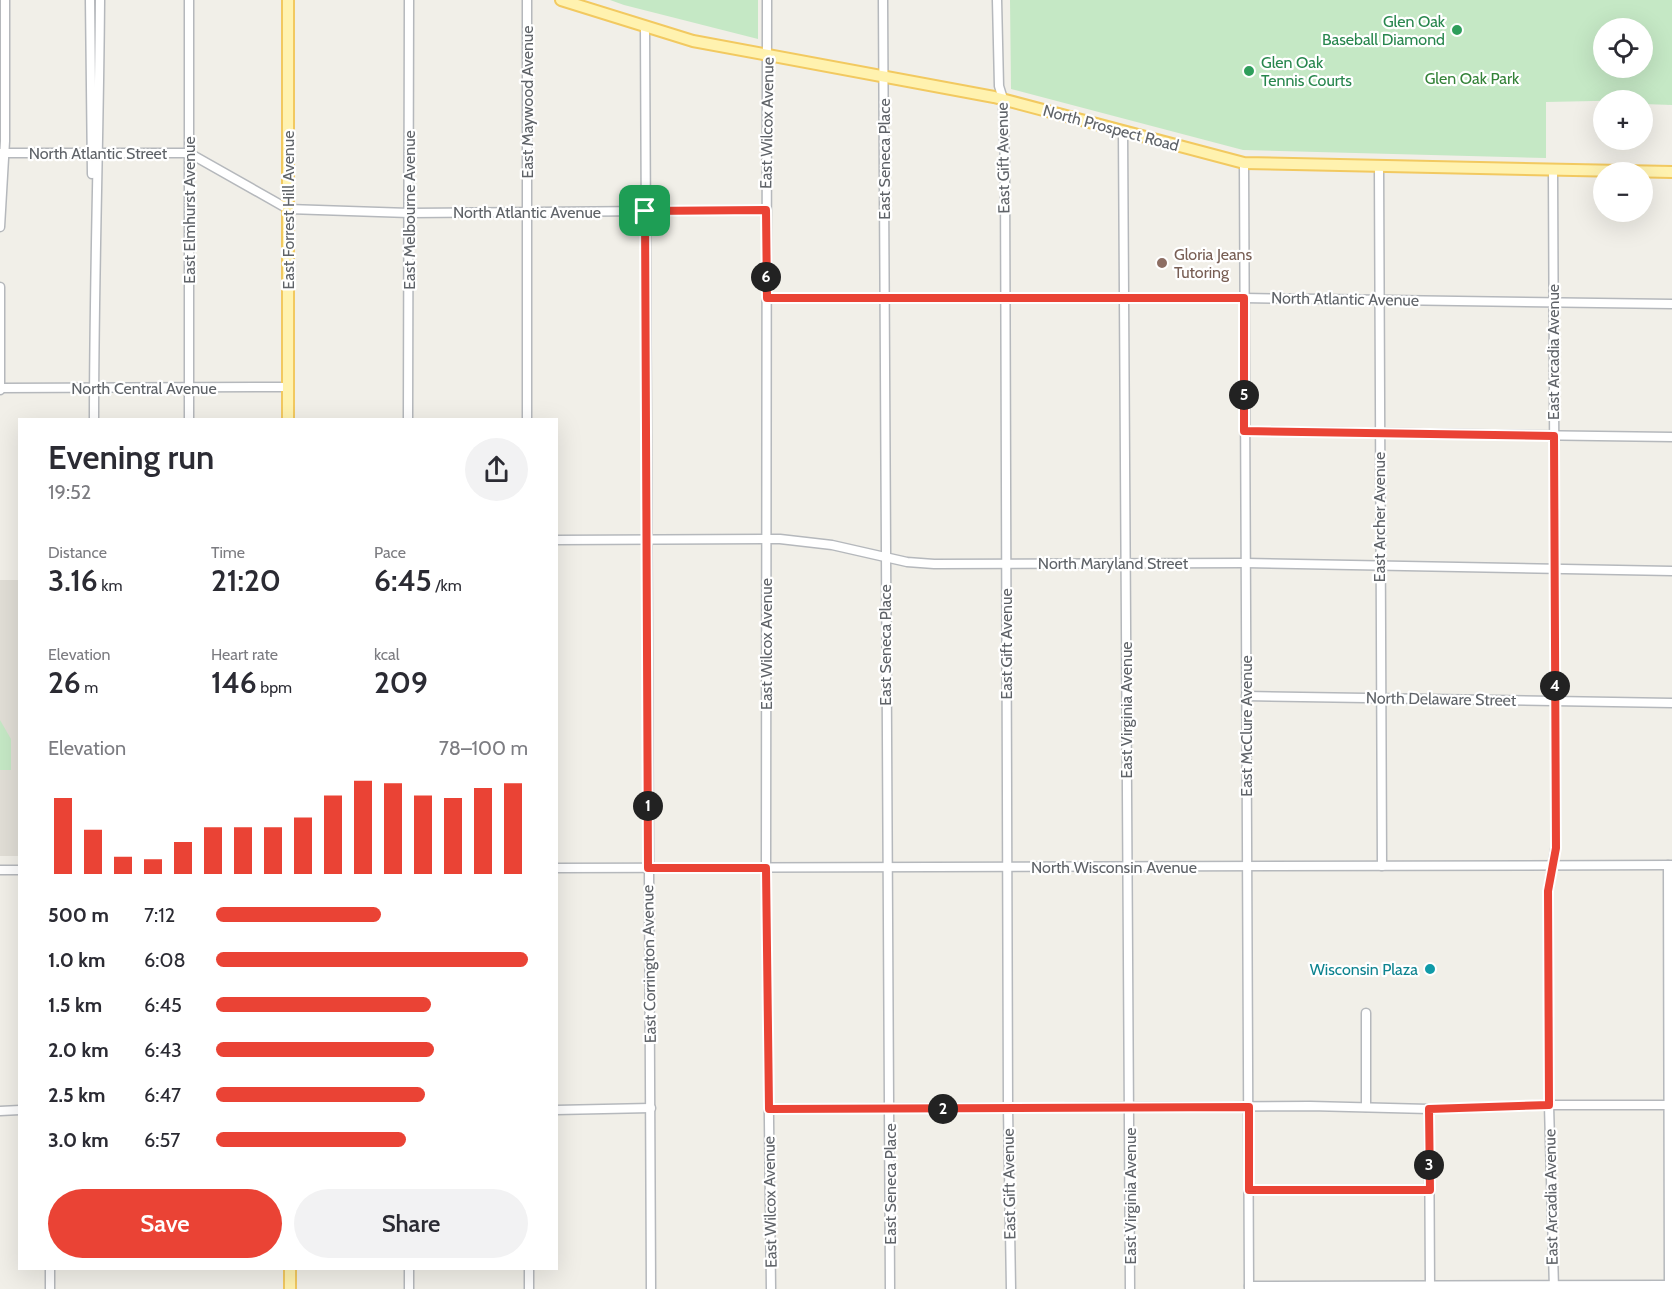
<!DOCTYPE html>
<html lang="en">
<head>
<meta charset="utf-8">
<style>
  :root { --surface:#fff; --page:#f2f2f3; --text:#2b2b33; --muted:#7c7c81; --accent:#ea4335 }
  body { margin:0; font-family:Cabin,sans-serif; background:var(--page); color:var(--text); height:100vh; display:flex; flex-direction:column; font-size:22px; white-space:nowrap }
  * { box-sizing:border-box; margin:0 }
  p { font-size:20px; color:var(--muted) }
  .icon { flex:none; width:33px; height:33px; fill:none; stroke:currentColor; stroke-width:2; stroke-linecap:round; stroke-linejoin:round }
  .map { position:relative; flex:1; overflow:hidden }
  .details { position:absolute; left:18px; top:418px; width:540px; height:852px; display:flex; flex-direction:column; background:var(--surface); border-radius:0px; box-shadow:0 6px 24px #0002 }
  .details>* { flex:none }
  .fabs { position:absolute; left:1593px; top:18px; display:grid; gap:12px }
  .fabs a { display:grid; place-items:center; width:60px; height:60px; border-radius:50%; background:var(--surface); box-shadow:0 6px 24px #0002; font-size:30px }
  .pin { position:absolute; display:grid; place-items:center; width:51px; height:51px; color:#fff; margin:-26px; border-radius:12px; box-shadow:0 3px 9px #0006 }
  .km { position:absolute; width:30px; height:30px; margin:-15px; border-radius:50%; background:#222; color:#fff; font-size:16px; line-height:30px; text-align:center }
  .round { display:grid; place-items:center; flex:none; width:63px; height:63px; border-radius:32px; background:var(--page) }
  .overview { display:flex; align-items:center; justify-content:space-between; height:102px; padding:0 30px }
  h1 { font-size:33px; font-weight:600; line-height:45px }
  .stats { display:grid; grid-template-columns:repeat(3,1fr); gap:9px; height:102px; padding:6px 30px }
  .stats div { display:grid; align-content:center }
  .stats b { font-size:30px; font-weight:600 }
  .stats small { font-size:16px; font-weight:400 }
  .stats p { font-size:16px }
  .chart { height:168px; padding:12px 30px }
  .chart p { display:flex; justify-content:space-between }
  .chart svg { width:100%; height:108px; margin-top:6px; stroke:var(--accent); stroke-width:6 }
  .cta { display:flex; gap:12px; margin-top:auto; padding:12px 30px }
  .cta a { flex:1; height:69px; border-radius:36px; background:var(--accent); color:#fff; font-size:24px; font-weight:600; line-height:69px; text-align:center }
  .cta a+a { background:var(--page); color:var(--text) }
  ul { padding:0 30px; list-style:none; font-size:20px }
  li { display:grid; grid-template-columns:96px 72px 1fr; align-items:center; height:45px }
  li i { height:15px; border-radius:8px; background:var(--accent) }
  .map>svg:first-child { display:block }
  .education { fill:#e1ded6 }
  .green { fill:#c5e8c5; fill-rule:evenodd }
  .lines { fill:none; stroke-linecap:round; stroke-linejoin:round }
  .minor-casing { stroke:#b5b8bc; stroke-width:11 }
  .major-casing { stroke:#f2c960; stroke-width:14 }
  .minor { stroke:#fff; stroke-width:8 }
  .major { stroke:#fff2af; stroke-width:10 }
  .route-casing { stroke:#fff; stroke-width:12 }
  .route { stroke:#ea4335; stroke-width:8 }
  .leisure-dot { fill:#2e9e5b; stroke:#fff; stroke-width:2 }
  .education-dot { fill:#8d6e63; stroke:#fff; stroke-width:2 }
  .culture-dot { fill:#0f9aa8; stroke:#fff; stroke-width:2 }
  .labels { text-anchor:middle; dominant-baseline:central; stroke-width:4.5; stroke-linejoin:round; paint-order:stroke }
  .leisure-label { font-size:16px; fill:#27864d; stroke:#fff; text-anchor:end }
  .park-label { font-size:16px; fill:#348238; stroke:#fff }
  .street-label { font-size:16px; fill:#5f6368; stroke:#fff }
  .education-label { font-size:16px; fill:#785e54; stroke:#fff; text-anchor:start }
  .culture-label { font-size:16px; fill:#0d838f; stroke:#fff; text-anchor:end }
</style>
</head>
<body>
<div class="map">
<svg width="1672" height="1289" viewBox="0 0 1672 1289">
  <rect width="100%" height="100%" fill="#f1efe8"/>
  <rect class="education" x="0" y="580" width="19" height="276"/>
  <g class="green">
    <path d="M610,0h148v39l-134,-34z"/>
    <path d="M1010,0h662v105l-29,-1 -1,-4 -96,2v56l-303,-8 -232,-61zM1604,28h38v40h-38z"/>
    <path d="M0,720l11,19v31h-11z"/>
  </g>
  <g class="lines">
    <defs>
      <g id="minor">
        <path d="M90,0l2,174"/>
        <path d="M189,0v420"/>
        <path d="M527,0v420"/>
        <path d="M767,0l-1,868 5,421"/>
        <path d="M883,0l7,1289"/>
        <path d="M997,0l2,86 4,13 2,69 3,940 3,181"/>
        <path d="M645,28l6,1261"/>
        <path d="M1123,131l7,1158"/>
        <path d="M0,153h189l99,56 121,4 357,-3"/>
        <path d="M1244,163l5,1126"/>
        <path d="M1379,167l3,699"/>
        <path d="M1553,171l3,674 -8,46 1,214 5,184"/>
        <path d="M0,227l5,-86v-141"/>
        <path d="M0,287v103"/>
        <path d="M767,298h477l428,6"/>
        <path d="M0,388l288,-1"/>
        <path d="M94,420c0,-140 5,-280 6,-420"/>
        <path d="M408,420l1,-420"/>
        <path d="M1244,431l428,6"/>
        <path d="M556,540l224,-1 52,6 75,17 27,2 311,-1 427,8"/>
        <path d="M1246,696l426,7"/>
        <path d="M1668,865l1,424"/>
        <path d="M556,868l1116,-3"/>
        <path d="M0,870h20"/>
        <path d="M1366,1013v94"/>
        <path d="M769,1109l541,-3 119,3 120,-4h123"/>
        <path d="M1429,1109l1,180"/>
        <path d="M556,1110l95,-2"/>
        <path d="M0,1111l20,-1"/>
        <path d="M1249,1190h181"/>
        <path d="M50,1269v20"/>
        <path d="M409,1269v20"/>
        <path d="M529,1269v20"/>
        <path d="M1249,1286l423,-1"/>
      </g>
      <g id="major">
        <path d="M561,0l132,41 301,56 250,66 428,9"/>
        <path d="M288,420v-420"/>
        <path d="M290,1289v-20"/>
      </g>
    </defs>
    <use href="#minor" class="minor-casing"/>
    <use href="#major" class="major-casing"/>
    <use href="#minor" class="minor"/>
    <use href="#major" class="major"/>
  </g>
  <g class="lines">
    <defs>
      <path id="route" d="M766,210l1,88h477v133l310,5 2,412 -8,43 1,214 -120,4 1,81h-181v-83l-480,2 -3,-241h-118l-3,-657z"/>
    </defs>
    <use href="#route" class="route-casing"/>
    <use href="#route" class="route"/>
  </g>
  <g class="leisure-dot">
    <circle cx="1457" cy="30" r="6"/>
    <circle cx="1249" cy="71" r="6"/>
  </g>
  <circle class="education-dot" cx="1162" cy="263" r="6"/>
  <circle class="culture-dot" cx="1430" cy="969" r="6"/>
  <g class="labels">
    <g class="leisure-label">
      <text x="1445" y="21">Glen Oak<tspan x="1445" dy="18">Baseball Diamond</tspan></text>
      <text x="1261" y="62" text-anchor="start">Glen Oak<tspan x="1261" dy="18">Tennis Courts</tspan></text>
    </g>
    <g class="park-label">
      <text x="1472" y="78">Glen Oak Park</text>
    </g>
    <g class="street-label">
      <text transform="translate(527 102) rotate(-90)">East Maywood Avenue</text>
      <text transform="translate(767 123) rotate(-89)">East Wilcox Avenue</text>
      <text transform="translate(1111 128) rotate(15)">North Prospect Road</text>
      <text x="98" y="153">North Atlantic Street</text>
      <text transform="translate(1003 158) rotate(-91)">East Gift Avenue</text>
      <text transform="translate(884 159) rotate(-90)">East Seneca Place</text>
      <text transform="translate(189 210) rotate(-90)">East Elmhurst Avenue</text>
      <text transform="translate(288 210) rotate(-90)">East Forrest Hill Avenue</text>
      <text transform="translate(409 210) rotate(-90)">East Melbourne Avenue</text>
      <text x="527" y="212">North Atlantic Avenue</text>
      <text transform="translate(1345 299) rotate(1)">North Atlantic Avenue</text>
      <text transform="translate(1553 352) rotate(-90)">East Arcadia Avenue</text>
      <text x="144" y="388">North Central Avenue</text>
      <text transform="translate(1379 517) rotate(-90)">East Archer Avenue</text>
      <text x="1113" y="563">North Maryland Street</text>
      <text transform="translate(766 644) rotate(-90)">East Wilcox Avenue</text>
      <text transform="translate(1006 644) rotate(-90)">East Gift Avenue</text>
      <text transform="translate(885 645) rotate(-90)">East Seneca Place</text>
      <text transform="translate(1441 699) rotate(1)">North Delaware Street</text>
      <text transform="translate(1126 710) rotate(-90)">East Virginia Avenue</text>
      <text transform="translate(1246 726) rotate(-90)">East McClure Avenue</text>
      <text x="1114" y="867">North Wisconsin Avenue</text>
      <text transform="translate(649 964) rotate(-91)">East Corrington Avenue</text>
      <text transform="translate(890 1184) rotate(-90)">East Seneca Place</text>
      <text transform="translate(1009 1184) rotate(-91)">East Gift Avenue</text>
      <text transform="translate(1130 1196) rotate(-90)">East Virginia Avenue</text>
      <text transform="translate(1551 1197) rotate(-91)">East Arcadia Avenue</text>
      <text transform="translate(770 1202) rotate(-91)">East Wilcox Avenue</text>
    </g>
    <g class="education-label">
      <text x="1174" y="254">Gloria Jeans<tspan x="1174" dy="18">Tutoring</tspan></text>
    </g>
    <g class="culture-label">
      <text x="1418" y="969">Wisconsin Plaza</text>
    </g>
  </g>
</svg>
<div class="fabs">
<a><svg class="icon" aria-label="locate" viewBox="0 0 24 24"><circle cx="12" cy="12" r="6"/><path d="M12 2v4M12 18v4M2 12h4M18 12h4"/></svg></a>
<a>+</a>
<a>−</a>
</div>
<div class="pin" style="left:645px;top:211px;background:#1e9e55"><svg class="icon" aria-label="arrive" viewBox="0 0 24 24"><path d="M6 21V4h12l-3 4 3 4H6"/></svg></div>
<b class="km" style="left:648px;top:806px">1</b>
<b class="km" style="left:943px;top:1109px">2</b>
<b class="km" style="left:1429px;top:1165px">3</b>
<b class="km" style="left:1555px;top:686px">4</b>
<b class="km" style="left:1244px;top:395px">5</b>
<b class="km" style="left:766px;top:277px">6</b>
<section class="details">
<div class="overview"><div><h1>Evening run</h1><p>19:52</p></div><a class="round"><svg class="icon" aria-label="share" viewBox="0 0 24 24"><path d="M12 15V3M7 8l5-5 5 5M5 13v7h14v-7"/></svg></a></div>
<div class="stats">
<div><p>Distance</p><b>3.16<small> km</small></b></div>
<div><p>Time</p><b>21:20</b></div>
<div><p>Pace</p><b>6:45<small> /km</small></b></div>
</div>
<div class="stats">
<div><p>Elevation</p><b>26<small> m</small></b></div>
<div><p>Heart rate</p><b>146<small> bpm</small></b></div>
<div><p>kcal</p><b>209</b></div>
</div>
<div class="chart"><p><span>Elevation</span>78–100 m</p>
<svg viewBox="0 0 160 44" preserveAspectRatio="none"><path d="M5 44V13M15 44V26M25 44V37M35 44V38M45 44V31M55 44V25M65 44V25M75 44V25M85 44V21M95 44V12M105 44V6M115 44V7M125 44V12M135 44V13M145 44V9M155 44V7"/></svg>
</div>
<ul>
<li><b>500 m</b>7:12<i style="width:53%"></i></li>
<li><b>1.0 km</b>6:08<i style="width:100%"></i></li>
<li><b>1.5 km</b>6:45<i style="width:69%"></i></li>
<li><b>2.0 km</b>6:43<i style="width:70%"></i></li>
<li><b>2.5 km</b>6:47<i style="width:67%"></i></li>
<li><b>3.0 km</b>6:57<i style="width:61%"></i></li>
</ul>
<div class="cta"><a>Save</a><a>Share</a></div>
</section>
</div>
</body>
</html>
